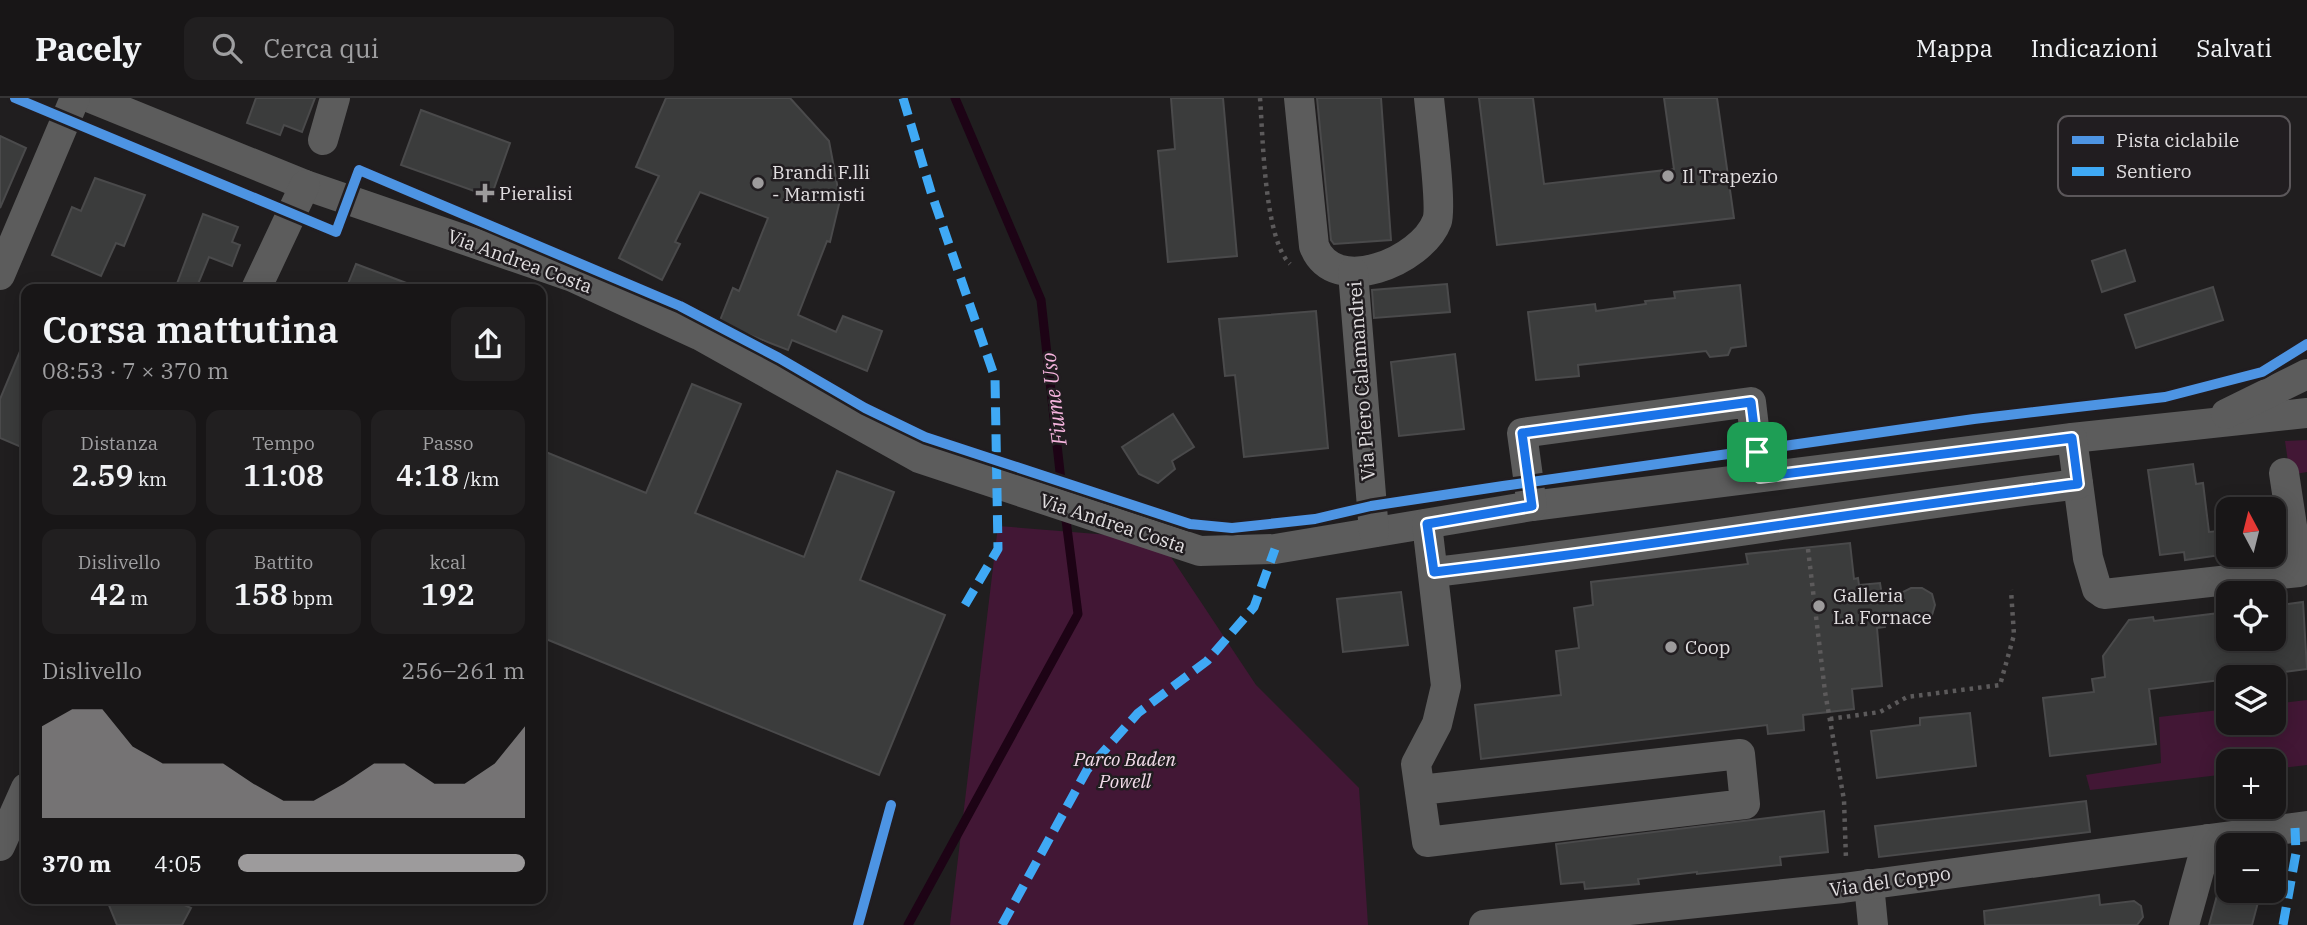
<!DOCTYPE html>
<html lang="it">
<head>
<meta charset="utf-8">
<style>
  :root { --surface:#181617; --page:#211f20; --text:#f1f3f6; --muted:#9f9fa1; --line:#363536; --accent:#9d9b9c }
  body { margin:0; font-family:"IBM Plex Serif",serif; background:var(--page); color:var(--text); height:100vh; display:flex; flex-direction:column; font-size:26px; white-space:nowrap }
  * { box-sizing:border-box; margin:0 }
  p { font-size:23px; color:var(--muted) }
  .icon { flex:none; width:38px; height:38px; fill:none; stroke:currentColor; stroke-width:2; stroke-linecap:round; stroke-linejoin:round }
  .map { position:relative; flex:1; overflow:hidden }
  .details { position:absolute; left:21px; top:186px; width:525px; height:620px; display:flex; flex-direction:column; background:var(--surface); border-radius:14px; box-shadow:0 4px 18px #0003,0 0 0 2px var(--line) }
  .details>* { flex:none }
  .needle { width:46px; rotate:353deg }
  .controls { position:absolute; left:2216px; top:399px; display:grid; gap:14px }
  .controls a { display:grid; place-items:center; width:70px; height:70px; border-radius:14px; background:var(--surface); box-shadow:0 4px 18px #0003,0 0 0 2px var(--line); font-size:35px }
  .pin { position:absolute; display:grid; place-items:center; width:60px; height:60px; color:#fff; margin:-30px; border-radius:14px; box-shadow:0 4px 10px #0006 }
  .round { display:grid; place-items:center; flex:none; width:74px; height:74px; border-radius:14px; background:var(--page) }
  .overview { display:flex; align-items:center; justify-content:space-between; height:119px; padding:0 21px }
  h1 { font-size:38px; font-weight:600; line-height:52px }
  .metrics { display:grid; grid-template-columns:repeat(3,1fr); gap:10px; height:119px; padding:7px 21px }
  .metrics div { display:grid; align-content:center; border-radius:14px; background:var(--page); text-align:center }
  .metrics b { font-size:30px; font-weight:600 }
  .metrics small { font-size:19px; font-weight:400 }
  .metrics p { font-size:19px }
  .chart { height:196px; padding:14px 21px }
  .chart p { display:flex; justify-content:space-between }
  .chart svg { width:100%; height:126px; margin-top:7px; fill:var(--accent); opacity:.7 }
  ul { padding:0 21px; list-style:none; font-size:23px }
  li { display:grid; grid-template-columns:112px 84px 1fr; align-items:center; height:52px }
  li i { height:18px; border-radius:9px; background:var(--accent) }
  header { display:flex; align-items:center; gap:42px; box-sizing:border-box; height:98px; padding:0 35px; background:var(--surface); border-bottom:2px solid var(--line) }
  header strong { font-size:33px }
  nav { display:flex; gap:38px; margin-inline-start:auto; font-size:24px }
  .search { width:490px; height:63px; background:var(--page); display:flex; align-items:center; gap:18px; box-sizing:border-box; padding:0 24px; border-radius:14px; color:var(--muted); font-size:26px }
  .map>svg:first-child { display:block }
  .green { fill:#421735 }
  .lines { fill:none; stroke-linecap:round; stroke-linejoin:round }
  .stream { stroke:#1d0315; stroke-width:9 }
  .building { fill:#3b3c3c; stroke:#4a4a4b; stroke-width:2 }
  .path { stroke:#5c5a5b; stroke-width:4.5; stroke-dasharray:3.5 5; stroke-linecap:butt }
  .minor { stroke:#5c5c5c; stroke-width:30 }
  .quiet { stroke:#3fa9f5; stroke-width:9; stroke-dasharray:18 9; stroke-linecap:butt }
  .cycleway-casing { stroke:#211d20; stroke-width:15 }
  .cycleway { stroke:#4d94e3; stroke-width:10 }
  .route-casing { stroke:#fff; stroke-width:14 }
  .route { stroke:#1a73e8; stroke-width:9 }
  .poi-dot { fill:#9d9b9c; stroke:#211d20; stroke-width:2.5 }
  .labels { text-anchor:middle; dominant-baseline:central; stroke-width:5; stroke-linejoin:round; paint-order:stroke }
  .poi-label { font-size:19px; fill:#e1dee0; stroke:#211d20; text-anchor:start }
  .street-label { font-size:19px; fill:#e1dee0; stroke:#211d20 }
  .park-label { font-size:19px; font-style:italic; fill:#f3dcea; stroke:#211d20 }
  .water-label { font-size:21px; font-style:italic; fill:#f5b4dd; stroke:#211d20 }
  .key { fill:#211d20; stroke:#5b575a; stroke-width:2 }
  .key-label { font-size:19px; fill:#e1dee0 }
</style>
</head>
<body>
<header>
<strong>Pacely</strong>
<div class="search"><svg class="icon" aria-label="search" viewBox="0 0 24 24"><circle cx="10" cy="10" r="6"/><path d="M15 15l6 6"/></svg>Cerca qui</div>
<nav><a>Mappa</a><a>Indicazioni</a><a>Salvati</a></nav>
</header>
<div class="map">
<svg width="2307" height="827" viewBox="0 0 2307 827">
  <rect width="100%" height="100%" fill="#201e1f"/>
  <g class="green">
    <path d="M2307,342v32l-17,3 -5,-34z"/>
    <path d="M998,428l161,13 97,146 103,103 9,137h-418z"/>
    <path d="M2307,602v65l-34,4v-8h-45v13l-138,16 -4,-15 75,-12 -2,-46 69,-8v14h45v-19z"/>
  </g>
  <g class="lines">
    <g class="stream">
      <path d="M955,0l86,202 22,199"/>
      <path d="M908,827l170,-311 -13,-102"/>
    </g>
  </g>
  <g class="building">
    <path d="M256,0h59l-13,34 -18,-7 -4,10 -33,-12z"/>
    <path d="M666,0h124l39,43 11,59 -10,42 -3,-1 -29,74 38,17 7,-16 39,15 -15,40 -75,-31 -4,10 -69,-27 14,-35 6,3 29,-73 -68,-26 -25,50 5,2 -18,36 -43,-22 40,-82 -23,-9z"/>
    <path d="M1171,0h52l14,158 -69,6 -10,-111 17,-2z"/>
    <path d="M1317,0h64l10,142 -57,4 -3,-4z"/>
    <path d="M1479,0h54l11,86 130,-15 -10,-71h53l17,120 -237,27z"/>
    <path d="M421,12l89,33 -19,54 -90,-32z"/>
    <path d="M0,38l26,12 -26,60z"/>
    <path d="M95,80l50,17 -21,51 -8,-3 -15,33 -49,-21 20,-48 9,4z"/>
    <path d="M203,116l35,13 -6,15 8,3 -8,21 -23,-9 -13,32h-21z"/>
    <path d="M2125,152l10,31 -33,11 -10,-31z"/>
    <path d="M356,166l61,23v2h-71z"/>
    <path d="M1447,186l3,28 -76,6 -2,-28z"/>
    <path d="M1740,187l6,61 -15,2 -3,7 -18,2 -4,-6 -128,14 1,11 -43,4 -8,-68 67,-8 1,7 50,-7 -1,-3 30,-3 -1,-6z"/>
    <path d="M2213,189l10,33 -87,28 -11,-33z"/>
    <path d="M1316,213l12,137 -84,9 -9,-82 -10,1 -6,-57z"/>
    <path d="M26,239v112l-26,-11v-39z"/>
    <path d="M1455,256l9,75 -65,7 -8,-74z"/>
    <path d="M692,286l49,20 -46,109 109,44 33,-86 57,21 -34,88 85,35 -66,160 -338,-138v-187l105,43z"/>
    <path d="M1173,316l21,33 -22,14 3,8 -17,14 -19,-9 -17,-27z"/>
    <path d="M2193,366l3,20 7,-1 6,49 19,-2v24l-43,6 -1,-8 -24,3 -12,-85z"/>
    <path d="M1850,445l4,36 4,-1 1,7 21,-2 3,19 28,-14h11l10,6 3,11 -3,10 -10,7 -38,-8 1,13 -8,1 5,58 -30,3 2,20 -51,6 1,15 -36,4 -1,-9 -286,34 -6,-54 86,-10 -5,-44 23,-3 -5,-40 19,-3 -2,-23 157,-18 -2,-10z"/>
    <path d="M1401,494l7,53 -65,7 -6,-53z"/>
    <path d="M2303,504l4,67 -158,20 7,55 -106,12 -7,-58 51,-6 -2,-13 13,-2 -2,-21 26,-36 24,-3 1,4 74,-9v27h45v-33z"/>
    <path d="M1970,615l6,53 -99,12 -6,-47 49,-6v-7z"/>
    <path d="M2086,703l4,31 -211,25 -4,-31z"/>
    <path d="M1824,713l4,41 -48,5 1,8 -84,9v-2l-59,7 1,5 -54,5 -1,-7 -23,2 -5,-40z"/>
    <path d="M2219,790l42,3 -9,34h-43z"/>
    <path d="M2099,797l1,10 34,-4 7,5 2,11 -6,8h-152l-1,-14z"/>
    <path d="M106,800h72l2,5 11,5 -9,17h-65z"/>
  </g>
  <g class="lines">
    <g class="path">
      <path d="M1260,0c3,38 4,141 30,166"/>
      <path d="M1808,451l17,143 19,108 2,59"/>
      <path d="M1830,621l50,-7 27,-15 93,-12 14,-50 -3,-45"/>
    </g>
    <g class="minor">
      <path d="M91,0l214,87 268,92 126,58 220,123 281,93 75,-2 257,-43 540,-68 235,-25"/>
      <path d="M1299,0l15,148c20,52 108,15 123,-25 5,-14 -6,-102 -8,-123"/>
      <path d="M323,42l12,-42"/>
      <path d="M1353,174l21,260"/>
      <path d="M0,177l75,-177"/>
      <path d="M256,191l49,-104"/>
      <path d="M2226,316l81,-40"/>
      <path d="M2072,340l16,120 9,31 7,5 195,-22 -15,-99"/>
      <path d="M1532,408l-10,-73 229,-31 9,75"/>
      <path d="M1434,474c215,-25 429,-61 644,-88"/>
      <path d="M1420,692l320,-36 5,50 -318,38 -11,-78 21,-40 9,-38 -19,-162"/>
      <path d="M0,748l26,-58"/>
      <path d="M1869,786l4,41"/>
      <path d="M1484,827l359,-37 464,-62"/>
      <path d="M2184,827l24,-86"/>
    </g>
    <g class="quiet">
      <path d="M903,0l28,94 64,186 3,171 -33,56"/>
      <path d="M1002,827l85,-155 51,-57 69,-52 47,-54 21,-58"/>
      <path d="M2283,827l13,-72 -1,-25"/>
    </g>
    <defs>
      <g id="cycleway">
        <path d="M15,0l321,134 23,-62 321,136 99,52 86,50 60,29 265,87 42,4 83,-9 56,-13 132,-20 471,-67 191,-22 97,-25 45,-28"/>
        <path d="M858,827l33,-120"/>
      </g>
    </defs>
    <use href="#cycleway" class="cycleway-casing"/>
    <use href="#cycleway" class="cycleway"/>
  </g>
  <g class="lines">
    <defs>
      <path id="route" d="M1751,304l9,75 312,-39 6,46c-215,27 -429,63 -644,88l-7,-48 105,-18 -10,-73z"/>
    </defs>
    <use href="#route" class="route-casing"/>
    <use href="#route" class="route"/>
  </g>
  <g class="poi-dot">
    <circle cx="1668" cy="78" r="7"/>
    <circle cx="758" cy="85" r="7"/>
    <path d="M481.5 84.5h7v7h7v7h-7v7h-7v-7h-7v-7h7z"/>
    <circle cx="1819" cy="508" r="7"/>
    <circle cx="1671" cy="549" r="7"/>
  </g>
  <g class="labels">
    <g class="poi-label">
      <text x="772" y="74">Brandi F.lli<tspan x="772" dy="22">- Marmisti</tspan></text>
      <text x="1682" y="78">Il Trapezio</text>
      <text x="499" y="95">Pieralisi</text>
      <text x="1833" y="497">Galleria<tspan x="1833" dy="22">La Fornace</tspan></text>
      <text x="1685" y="549">Coop</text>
    </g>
    <g class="street-label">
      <text transform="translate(520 163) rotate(20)">Via Andrea Costa</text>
      <text transform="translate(1361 283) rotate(-94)">Via Piero Calamandrei</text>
      <text transform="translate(1113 425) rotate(18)">Via Andrea Costa</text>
      <text transform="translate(1890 783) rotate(-8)">Via del Coppo</text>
    </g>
    <g class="park-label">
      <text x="1125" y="661">Parco Baden<tspan x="1125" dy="22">Powell</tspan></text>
    </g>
    <g class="water-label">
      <text transform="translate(1053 301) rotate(-97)">Fiume Uso</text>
    </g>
  </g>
  <rect x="2058" y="18" width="232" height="80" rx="10" class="key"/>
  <rect x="2072" y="38" width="32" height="8" fill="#4d94e3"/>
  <rect x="2072" y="69" width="32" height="9" fill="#3fa9f5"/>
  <g class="key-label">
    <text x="2116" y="49">Pista ciclabile</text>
    <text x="2116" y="80">Sentiero</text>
  </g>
</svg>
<div class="controls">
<a><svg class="needle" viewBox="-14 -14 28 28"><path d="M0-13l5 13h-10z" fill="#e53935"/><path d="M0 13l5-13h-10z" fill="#9f9fa1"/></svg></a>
<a><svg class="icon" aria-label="locate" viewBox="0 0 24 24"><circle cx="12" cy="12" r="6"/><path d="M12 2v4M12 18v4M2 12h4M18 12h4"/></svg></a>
<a><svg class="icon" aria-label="layers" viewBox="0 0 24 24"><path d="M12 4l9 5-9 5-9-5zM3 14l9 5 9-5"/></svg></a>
<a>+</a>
<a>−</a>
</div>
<div class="pin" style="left:1757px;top:354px;background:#1e9e55"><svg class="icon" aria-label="arrive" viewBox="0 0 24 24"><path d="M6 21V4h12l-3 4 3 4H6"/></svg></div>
<section class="details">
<div class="overview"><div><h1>Corsa mattutina</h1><p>08:53 · 7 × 370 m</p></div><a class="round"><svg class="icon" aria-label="share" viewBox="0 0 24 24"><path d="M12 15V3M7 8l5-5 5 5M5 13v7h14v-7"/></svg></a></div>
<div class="metrics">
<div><p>Distanza</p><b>2.59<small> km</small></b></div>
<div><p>Tempo</p><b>11:08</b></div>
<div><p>Passo</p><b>4:18<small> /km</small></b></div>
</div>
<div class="metrics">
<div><p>Dislivello</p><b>42<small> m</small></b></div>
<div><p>Battito</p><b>158<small> bpm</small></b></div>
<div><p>kcal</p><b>192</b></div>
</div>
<div class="chart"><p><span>Dislivello</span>256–261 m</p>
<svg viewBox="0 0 160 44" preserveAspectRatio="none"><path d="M0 44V12L10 6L20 6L30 19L40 25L50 25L60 25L70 32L80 38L90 38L100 32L110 25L120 25L130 32L140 32L150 25L160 12V44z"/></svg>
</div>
<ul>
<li><b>370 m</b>4:05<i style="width:100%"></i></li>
</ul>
</section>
</div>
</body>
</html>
